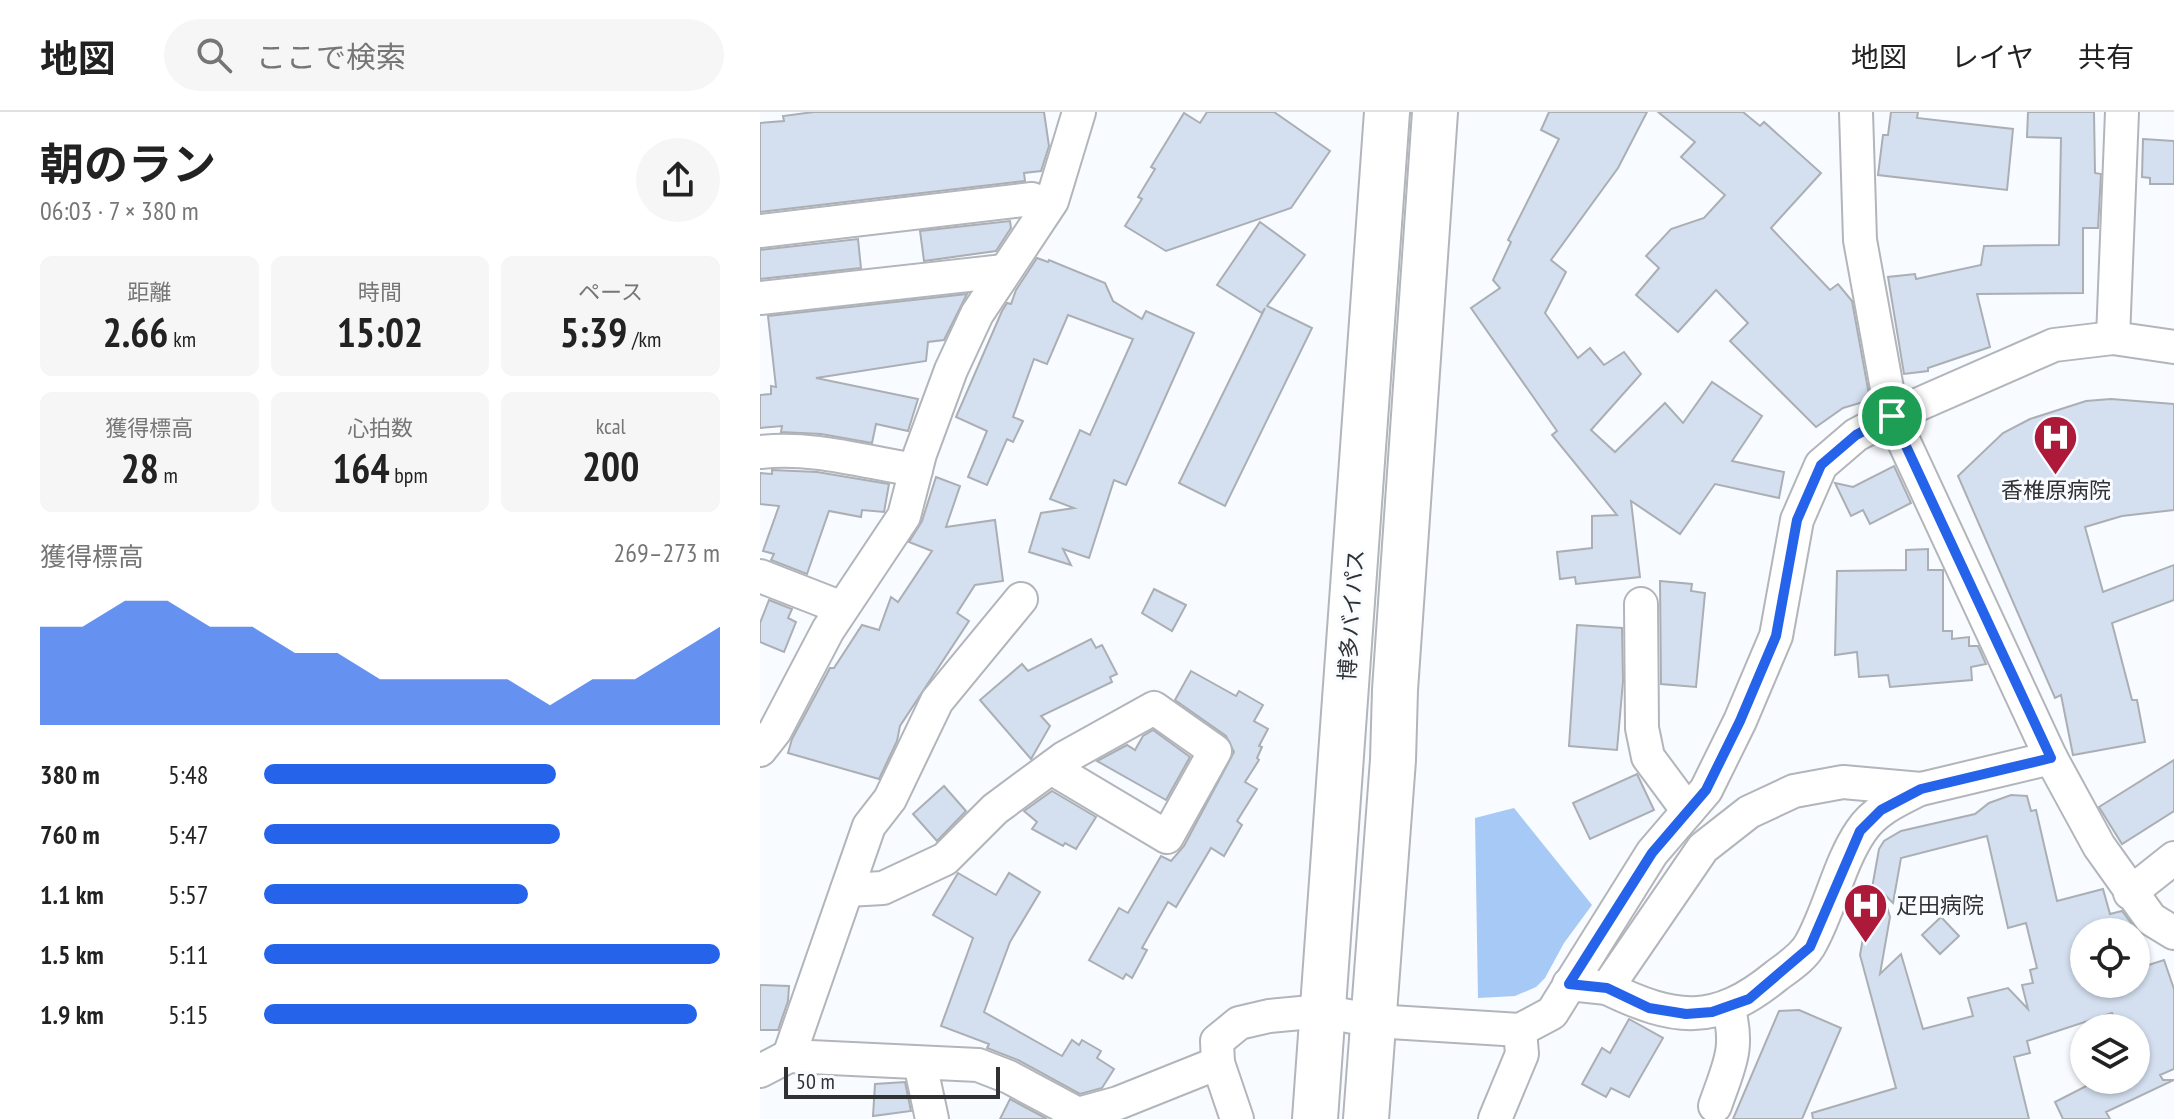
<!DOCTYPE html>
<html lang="ja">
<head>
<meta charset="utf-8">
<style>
  :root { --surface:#fff; --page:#f6f6f6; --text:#222; --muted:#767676; --line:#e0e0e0; --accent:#2563eb }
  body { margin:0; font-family:"PT Sans Narrow","Noto Sans JP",sans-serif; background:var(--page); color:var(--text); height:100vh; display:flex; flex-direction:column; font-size:30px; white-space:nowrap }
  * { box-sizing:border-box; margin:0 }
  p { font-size:26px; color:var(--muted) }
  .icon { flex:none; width:44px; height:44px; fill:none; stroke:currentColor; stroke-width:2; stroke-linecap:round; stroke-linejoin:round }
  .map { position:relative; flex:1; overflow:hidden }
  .panel { display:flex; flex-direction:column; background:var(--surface); width:760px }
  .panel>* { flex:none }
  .buttons { position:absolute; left:1310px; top:806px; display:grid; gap:16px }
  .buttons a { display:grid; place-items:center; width:80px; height:80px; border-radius:50%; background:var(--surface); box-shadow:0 2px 6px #0004; font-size:40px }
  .scale { position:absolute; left:24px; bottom:20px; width:216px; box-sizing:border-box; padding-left:8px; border:4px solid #2f3133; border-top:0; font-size:22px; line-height:28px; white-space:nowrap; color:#2f3133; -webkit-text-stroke:6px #f8fbff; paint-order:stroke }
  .pin { position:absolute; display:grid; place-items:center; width:68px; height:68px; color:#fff; margin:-34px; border:4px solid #fff; border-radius:50%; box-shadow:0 2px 8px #0007 }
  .round { display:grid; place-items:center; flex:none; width:84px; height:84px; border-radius:42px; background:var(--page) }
  .overview { display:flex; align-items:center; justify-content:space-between; height:136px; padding:0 40px }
  h1 { font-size:44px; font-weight:700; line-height:60px }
  .stats { display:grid; grid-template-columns:repeat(3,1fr); gap:12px; height:136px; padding:8px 40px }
  .stats div { display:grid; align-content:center; border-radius:12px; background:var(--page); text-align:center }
  .stats b { font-size:40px; font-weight:700 }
  .stats small { font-size:22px; font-weight:400 }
  .stats p { font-size:22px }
  .chart { height:224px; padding:16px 40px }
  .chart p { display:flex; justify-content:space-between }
  .chart svg { width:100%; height:144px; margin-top:8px; fill:var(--accent); opacity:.7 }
  ul { padding:0 40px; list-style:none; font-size:26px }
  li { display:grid; grid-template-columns:128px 96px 1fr; align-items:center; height:60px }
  li i { height:20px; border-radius:10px; background:var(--accent) }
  header { display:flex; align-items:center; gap:48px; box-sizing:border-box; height:112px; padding:0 40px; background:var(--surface); border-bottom:2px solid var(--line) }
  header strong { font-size:38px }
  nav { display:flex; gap:44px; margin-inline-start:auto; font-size:28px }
  .search { width:560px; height:72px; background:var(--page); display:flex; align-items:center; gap:20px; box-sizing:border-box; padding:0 28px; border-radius:44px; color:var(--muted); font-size:30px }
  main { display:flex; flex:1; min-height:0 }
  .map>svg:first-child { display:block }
  .green { fill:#a7c9f5 }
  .building { fill:#d4e0f0; stroke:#abafb3; stroke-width:2; fill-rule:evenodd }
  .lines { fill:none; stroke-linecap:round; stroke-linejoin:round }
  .minor-casing { stroke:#b2b5ba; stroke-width:36 }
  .highway-casing { stroke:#b2b5ba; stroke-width:48 }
  .minor { stroke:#fff; stroke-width:32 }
  .highway { stroke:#fff; stroke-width:44 }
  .route-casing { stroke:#fff; stroke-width:16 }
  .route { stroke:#2563eb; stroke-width:10 }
  .labels { text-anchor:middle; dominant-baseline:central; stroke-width:6; stroke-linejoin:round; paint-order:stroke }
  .poi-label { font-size:22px; fill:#2f3133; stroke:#f8fbff }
  .street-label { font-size:22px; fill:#2f3133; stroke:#f8fbff }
</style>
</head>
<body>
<header>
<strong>地図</strong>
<div class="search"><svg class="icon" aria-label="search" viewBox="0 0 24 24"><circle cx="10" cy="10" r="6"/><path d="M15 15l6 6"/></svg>ここで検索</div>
<nav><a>地図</a><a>レイヤ</a><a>共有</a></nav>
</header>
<main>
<section class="panel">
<div class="overview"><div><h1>朝のラン</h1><p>06:03 · 7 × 380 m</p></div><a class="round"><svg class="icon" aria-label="share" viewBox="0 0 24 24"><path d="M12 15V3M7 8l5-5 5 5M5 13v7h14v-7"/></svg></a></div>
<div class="stats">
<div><p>距離</p><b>2.66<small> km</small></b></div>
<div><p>時間</p><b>15:02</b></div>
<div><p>ペース</p><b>5:39<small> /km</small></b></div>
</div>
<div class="stats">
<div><p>獲得標高</p><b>28<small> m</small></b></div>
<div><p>心拍数</p><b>164<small> bpm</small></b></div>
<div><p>kcal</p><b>200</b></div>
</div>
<div class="chart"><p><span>獲得標高</span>269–273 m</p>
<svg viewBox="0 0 160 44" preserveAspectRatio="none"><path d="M0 44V14L10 14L20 6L30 6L40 14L50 14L60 22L70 22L80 30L90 30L100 30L110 30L120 38L130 30L140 30L150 22L160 14V44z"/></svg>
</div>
<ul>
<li><b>380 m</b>5:48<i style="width:64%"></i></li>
<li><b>760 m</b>5:47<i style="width:65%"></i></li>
<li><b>1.1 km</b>5:57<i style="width:58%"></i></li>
<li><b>1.5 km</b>5:11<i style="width:100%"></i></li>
<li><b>1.9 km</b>5:15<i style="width:95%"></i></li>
</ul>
</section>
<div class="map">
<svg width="1414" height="1007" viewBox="0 0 1414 1007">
  <rect width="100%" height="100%" fill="#f8fbff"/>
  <path class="green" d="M754,696l78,97 -28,38 -19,35 -9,9 -21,9 -37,2 -3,-180z"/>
  <g class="building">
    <path d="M54,0h230l5,34 -8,25 -17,2 1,8 -265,31v-89l24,-2 -1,-5z"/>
    <path d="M447,0h67l56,39 -39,57 -125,43 -41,-25 17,-27 -4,-2 17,-28 -4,-2 33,-54 16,10z"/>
    <path d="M789,0h98l-29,56 -67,92 15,12 -21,41 33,45 12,-10 14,17 20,-13 17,22 -50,56 24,22 50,-49 18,20 29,-41 50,34 -30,45 52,11 -5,26 -64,-14 -35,50 -49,-33 9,76 -64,7 -1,-7 -15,2 -3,-27 35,-4v-32l25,-1 -65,-80 5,-4 -86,-123 29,-20 -7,-8 18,-38 -3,-2 51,-101 -18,-9z"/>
    <path d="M898,0h85l17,14 4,-4 57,51 -50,55 59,62 8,-6 14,17 18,99 -27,8 -27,19 -86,-86 18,-18 -32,-33 -38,42 -42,-37 23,-27 -13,-12 25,-27 33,-11 21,-23 -44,-38 14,-15z"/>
    <path d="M1131,0h27l-1,6 96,11 -6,61 -129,-15 5,-40h5z"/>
    <path d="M1268,0h66l1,61 6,1 -3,54h-15v65l-106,1 13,53 -62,21v3l-24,3 -16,-97 27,-3 1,5 65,-14 3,-19 75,-1 2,-107 -34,-1z"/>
    <path d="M1383,27l31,2v43h-24v-6l-8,-1z"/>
    <path d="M250,109l1,7 -15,23 -72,10 -4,-30z"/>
    <path d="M500,110l45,33 -38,51 45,22 -87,178 -46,-23 86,-175 -3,5 -45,-28z"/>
    <path d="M98,127l3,29 -101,11v-29z"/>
    <path d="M277,146l11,4 1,-2 56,23 8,18 29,18 4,-8 48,22 -68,152 -12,-5 -25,78 -26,-9 8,16 -42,-13 12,-39 33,-5 -24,-9 30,-69 10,5 43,-96 -65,-24 -21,49 -13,-5 -21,58 10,4 -10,21 -6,-3 -20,46 -19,-8 19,-46 -31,-14 46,-106 5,-8 4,1 5,-14z"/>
    <path d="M207,182l-23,46 -16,2 -2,19 -110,17 102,21 -10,32 -32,-7 -4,19 -51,-9 -40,-2 1,-6 -22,2v-33l11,-1v-8l5,1 -8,-71z"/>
    <path d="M1351,287l63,5v106l-52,6 -37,11 18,65 71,-27v35l-62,23 20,77h5l8,42 -72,13 -12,-60 -6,3 -97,-222 45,-43 27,-14 56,-18z"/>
    <path d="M1134,354l17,37 -41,21 -7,-14 -12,6 -16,-33 18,4z"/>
    <path d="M12,358l45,2 72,12 -5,28 -22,-2 -1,7 -32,-6 -22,63 -36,-14 3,-6 -11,-3 16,-45 -19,-2v-31l12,1z"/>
    <path d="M176,365l24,9 -14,41 49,-7 8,61 -28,4 -18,28 12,8 -69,105 -3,15 -18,38 -91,-26 4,-14 38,-71h4l28,-43 17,5 12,-33 7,5 34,-51 -23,-9 13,-21z"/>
    <path d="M1168,437v21h15v61h9v8l17,-2v9h9l8,18 -15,3 1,13 -82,7 -2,-12 -29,2 -2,-25 -22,3 2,-84 69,-1v-20z"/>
    <path d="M900,469l32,3 -1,7 14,2 -9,94 -35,-3z"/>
    <path d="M394,477l32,16 -14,26 -30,-18z"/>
    <path d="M9,488l23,9 -4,9 8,4 -12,30 -24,-10v-19z"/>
    <path d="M817,513l45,3 1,53 -6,69 -48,-4z"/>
    <path d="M331,527l5,9 6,-3 15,29 -7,3 2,5 -71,34 9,10 -19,33 -51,-59 42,-36 6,7z"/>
    <path d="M431,559l45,25 3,-5 24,14 -9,16 14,8 -9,17 3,1 -5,11 2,2 -14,22 12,7 -20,32 5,4 -18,31 -13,-8 -35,59 -8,-5 -26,46 5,2 -15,28 -6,-4 -3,5 -34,-19 30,-52 9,5 33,-57 10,5 13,-15 50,-94 -8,-16 -51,-36z"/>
    <path d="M393,618l37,27 -24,43 -69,-39 30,-16 8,5 8,-14z"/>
    <path d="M1414,648v51l-52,33 -23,-37z"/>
    <path d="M877,662l17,36 -64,29 -17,-36z"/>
    <path d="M184,674l22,25 -29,30 -24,-27z"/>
    <path d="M292,679l44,26 -20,32 -11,-6 -2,3 -31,-17 5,-7 -13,-11z"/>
    <path d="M1251,683l16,1 4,15 5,-1 21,91 46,-12 7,25 12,-3 16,21h-54v52h52v-15l28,-9 10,29v80l-14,6 3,5h11l-68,32 4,7h-47l-8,-17 43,-22h38v-52h-17l-7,-15 -85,28 3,12 -16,4 15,62h-216l-1,-6 84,-25 -36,-133 19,-106 5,-8 17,-10 74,-17 14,-11zM1227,724l21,92 18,-5 11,45 -7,2 3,13 -11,2 6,24 -20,-21 -40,10 5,18 -50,13 -22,-75 -21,20 10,-57 -7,-24 10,10 8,-45z"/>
    <path d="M198,761l38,22 13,-22 31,19 -30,50 -26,70 78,44 10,-16 7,5 3,-5 19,11 -4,7 17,11 -12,19 -22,6 -62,-34 -31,-12 2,-4 -48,-18 32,-88 -40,-23z"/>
    <path d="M1181,805l18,19 -19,18 -18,-19z"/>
    <path d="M0,873l29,1 -1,15 -10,29h-18z"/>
    <path d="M1039,898l42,18 -39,91h-69l46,-108z"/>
    <path d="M869,907l34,19 -34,59 -18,-9 -5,9 -24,-13 20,-36 8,5z"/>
    <path d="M145,970l6,29 -38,5 2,-32z"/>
    <path d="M250,987l37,20h-47z"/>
  </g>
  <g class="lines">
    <defs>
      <g id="minor">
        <path d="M1096,0l4,128 32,176 159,342 48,88 52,73 23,14"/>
        <path d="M0,119l272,-32 17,6"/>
        <path d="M0,186l244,-27"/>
        <path d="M1353,226l9,-226"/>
        <path d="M0,340c54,-6 104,10 156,18"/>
        <path d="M0,464l82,32"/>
        <path d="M881,492l1,124 6,29 40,54"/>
        <path d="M0,638l15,-19 53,-101 76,-114 16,-62 31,-84 26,-56 75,-113 27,-89"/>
        <path d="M87,778l36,-2 62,-29 50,-50 69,-51 90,-50 61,43 -48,86 -114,-68"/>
        <path d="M1370,781l44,-35"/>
        <path d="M809,872l38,4 96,-140 46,-36 45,-21 49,-9 78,7 130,-31"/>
        <path d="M847,876c68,33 108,38 169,-12 12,-9 28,-19 35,-33 19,-34 28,-80 50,-112 14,-21 37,-31 59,-42"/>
        <path d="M29,944l80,-230 21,-27 47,-98 84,-102"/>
        <path d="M160,951l12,56"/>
        <path d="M0,959l29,-15 189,9 31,12 69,37 40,-11 100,-40"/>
        <path d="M955,994c14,-41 25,-57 13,-100"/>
        <path d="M477,1007l-19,-56 -1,-22 22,-18 30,-7 53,-5 52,10 146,9 32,-17 100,-160 54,-63 34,-69 36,-85 21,-116 24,-55 35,-30 36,-19 162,-71 59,-7 61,9"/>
        <path d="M735,1007l27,-65 -2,-24"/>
      </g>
      <g id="highway">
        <path d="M555,1007l72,-1007"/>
        <path d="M606,1007l27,-359 2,-70 40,-578"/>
      </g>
    </defs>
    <use href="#minor" class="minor-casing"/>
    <use href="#highway" class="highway-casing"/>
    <use href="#minor" class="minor"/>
    <use href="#highway" class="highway"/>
  </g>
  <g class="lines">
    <defs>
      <path id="route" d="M1132,304l159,342 -130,31 -40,21 -21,21 -50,116 -61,52 -37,13 -26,2 -37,-6 -42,-20 -38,-4 83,-131 54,-63 34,-69 36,-85 21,-116 24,-55 35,-30z"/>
    </defs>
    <use href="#route" class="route-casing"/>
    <use href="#route" class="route"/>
  </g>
  <defs>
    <symbol id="hospital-pin" viewBox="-11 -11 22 30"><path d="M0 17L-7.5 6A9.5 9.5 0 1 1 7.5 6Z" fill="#ad1938" stroke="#f8fbff"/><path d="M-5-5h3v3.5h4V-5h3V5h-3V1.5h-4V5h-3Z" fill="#fff"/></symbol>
  </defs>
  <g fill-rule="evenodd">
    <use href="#hospital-pin" x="1270" y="300" width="51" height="69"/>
    <use href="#hospital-pin" x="1080" y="768" width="51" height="69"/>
  </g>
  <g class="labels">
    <g class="poi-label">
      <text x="1296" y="378">香椎原病院</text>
      <text x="1136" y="793" text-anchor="start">疋田病院</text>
    </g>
    <g class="street-label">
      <text transform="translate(591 503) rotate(-86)">博多バイパス</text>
    </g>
  </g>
</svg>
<div class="buttons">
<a><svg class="icon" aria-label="locate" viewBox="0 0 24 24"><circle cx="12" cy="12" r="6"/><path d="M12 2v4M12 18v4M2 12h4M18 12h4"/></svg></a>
<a><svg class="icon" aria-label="layers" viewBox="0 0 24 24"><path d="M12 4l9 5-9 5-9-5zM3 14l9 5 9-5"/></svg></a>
</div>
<div class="scale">50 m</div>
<div class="pin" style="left:1132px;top:304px;background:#1e9e55"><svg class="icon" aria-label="arrive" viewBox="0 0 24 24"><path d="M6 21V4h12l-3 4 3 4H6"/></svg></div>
</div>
</main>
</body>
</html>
